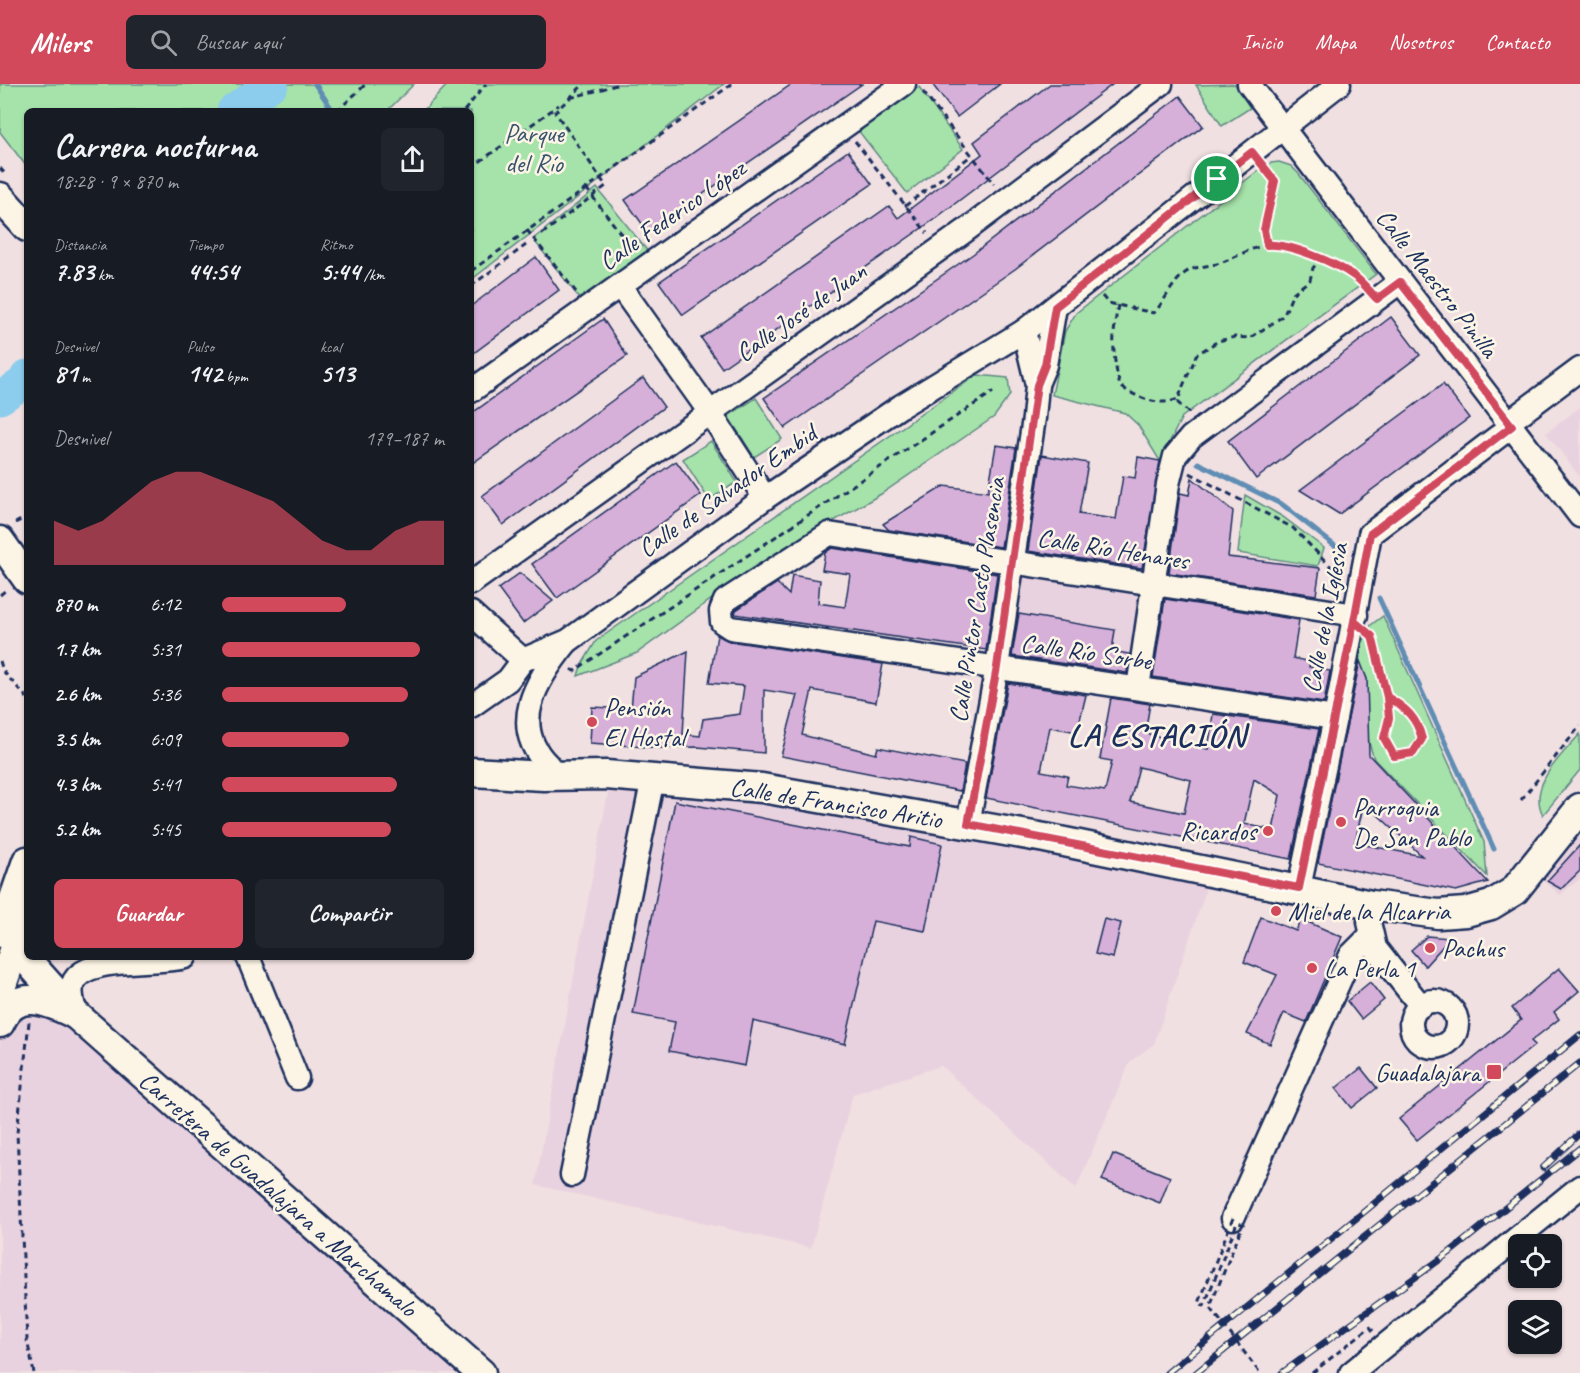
<!DOCTYPE html>
<html lang="es">
<head>
<meta charset="utf-8">
<style>
  :root { --surface:#171b24; --page:#20242c; --text:#f1f3f6; --muted:#9ea1a6; --accent:#d1495b }
  body { margin:0; font-family:Caveat,sans-serif; background:var(--page); color:var(--text); height:100vh; display:flex; flex-direction:column; font-size:22px; white-space:nowrap }
  * { box-sizing:border-box; margin:0 }
  p { font-size:20px; color:var(--muted) }
  .icon { flex:none; width:33px; height:33px; fill:none; stroke:currentColor; stroke-width:2; stroke-linecap:round; stroke-linejoin:round }
  .map { position:relative; flex:1; overflow:hidden }
  .panel { position:absolute; left:24px; top:24px; width:450px; height:852px; display:flex; flex-direction:column; background:var(--surface); border-radius:9px; box-shadow:0 2px 4px #0004 }
  .panel>* { flex:none }
  .controls { position:absolute; left:1508px; top:1150px; display:grid; gap:12px }
  .controls a { display:grid; place-items:center; width:54px; height:54px; border-radius:9px; background:var(--surface); box-shadow:0 2px 4px #0004; font-size:30px }
  .pin { position:absolute; display:grid; place-items:center; width:51px; height:51px; color:#fff; margin:-26px; border:3px solid #fff; border-radius:50%; box-shadow:0 2px 6px #0007 }
  .round { display:grid; place-items:center; flex:none; width:63px; height:63px; border-radius:9px; background:var(--page) }
  .head { display:flex; align-items:center; justify-content:space-between; height:102px; padding:0 30px }
  h1 { font-size:33px; font-weight:800; line-height:45px }
  .figures { display:grid; grid-template-columns:repeat(3,1fr); gap:9px; height:102px; padding:6px 30px }
  .figures div { display:grid; align-content:center }
  .figures b { font-size:26px; font-weight:800 }
  .figures small { font-size:16px; font-weight:400 }
  .figures p { font-size:16px }
  .chart { height:168px; padding:12px 30px }
  .chart p { display:flex; justify-content:space-between }
  .chart svg { width:100%; height:108px; margin-top:6px; fill:var(--accent); opacity:.7 }
  .action { display:flex; gap:12px; margin-top:auto; padding:12px 30px }
  .action a { flex:1; height:69px; border-radius:9px; background:var(--accent); color:#fff; font-size:24px; font-weight:800; line-height:69px; text-align:center }
  .action a+a { background:var(--page); color:var(--text) }
  ul { padding:0 30px; list-style:none; font-size:20px }
  li { display:grid; grid-template-columns:96px 72px 1fr; align-items:center; height:45px }
  li i { height:15px; border-radius:8px; background:var(--accent) }
  header { display:flex; align-items:center; gap:36px; box-sizing:border-box; height:84px; padding:0 30px; background:var(--accent); color:#fff }
  header strong { font-size:28px }
  nav { display:flex; gap:33px; margin-inline-start:auto; font-size:21px }
  .search { width:420px; height:54px; background:var(--page); display:flex; align-items:center; gap:15px; box-sizing:border-box; padding:0 21px; border-radius:9px; color:var(--muted); font-size:22px }
  .map>svg:first-child { display:block }
  .built { fill:#e9d2df }
  .green { fill:#a6e3aa; stroke:#608984; stroke-width:1.5 }
  .lines { fill:none; stroke-linecap:round; stroke-linejoin:round }
  .stream { stroke:#5f8db4; stroke-width:5 }
  .river { stroke:#8ccced; stroke-width:33 }
  .building { fill:#d6b0d9; stroke:#1b2f5e; stroke-width:1.5; fill-rule:evenodd }
  .minor-casing { stroke:#1b2f5e; stroke-width:27 }
  .major-casing { stroke:#1b2f5e; stroke-width:33 }
  .path { stroke:#1b2f5e; stroke-width:3; stroke-dasharray:6 4.5; stroke-linecap:butt }
  .minor { stroke:#fcf5e5; stroke-width:22 }
  .major { stroke:#fcf5e5; stroke-width:28 }
  .rail-casing { stroke:#1b2f5e; stroke-width:7 }
  .rail { stroke:#fcf5e5; stroke-width:4.5; stroke-dasharray:14; stroke-linecap:butt }
  .path-bridge { stroke:#1b2f5e; stroke-width:3; stroke-dasharray:6 4.5; stroke-linecap:butt }
  .route-casing { stroke:#fff; stroke-width:12 }
  .route { stroke:#d1495b; stroke-width:8 }
  .poi-dot { fill:#d1495b; stroke:#fcf5e5; stroke-width:2 }
  .labels { text-anchor:middle; dominant-baseline:central; stroke-width:5; stroke-linejoin:round; paint-order:stroke }
  .park-label { font-size:26px; fill:#37536d; stroke:#fcf5e5 }
  .street-label { font-size:26px; fill:#1b2f5e; stroke:#fcf5e5 }
  .poi-label { font-size:26px; fill:#1b2f5e; stroke:#fcf5e5; text-anchor:start }
  .district-label { font-size:32px; font-weight:bold; letter-spacing:1.5px; fill:#1b2f5e; stroke:#fcf5e5 }
</style>
</head>
<body>
<header>
<strong>Milers</strong>
<div class="search"><svg class="icon" aria-label="search" viewBox="0 0 24 24"><circle cx="10" cy="10" r="6"/><path d="M15 15l6 6"/></svg>Buscar aquí</div>
<nav><a>Inicio</a><a>Mapa</a><a>Nosotros</a><a>Contacto</a></nav>
</header>
<div class="map">
<svg width="1580" height="1289" viewBox="0 0 1580 1289">
  <rect width="100%" height="100%" fill="#f1e0e1"/>
  <filter id="ink" filterUnits="userSpaceOnUse"><feTurbulence type="fractalNoise" baseFrequency=".0167" numOctaves="2"/><feDisplacementMap in="SourceGraphic" scale="12" xChannelSelector="R" yChannelSelector="G"/><feConvolveMatrix kernelMatrix="1 2 1 2 8 2 1 2 1" color-interpolation-filters="sRGB"/></filter>
  <g filter="url(#ink)">
    <g class="built">
      <path d="M1580,323v70l-34,-44z"/>
      <path d="M1020,490l124,20 -12,79 -125,-20z"/>
      <path d="M762,704l447,82 -5,26 -50,148 -24,18 -54,127 -135,-123 -88,28 -42,154 -276,-63 73,-393 81,6z"/>
      <path d="M1580,741v54l-20,16 -19,-16z"/>
      <path d="M40,927l19,9 398,353h-457v-331l6,-20 11,-9z"/>
    </g>
    <g class="green">
      <path d="M0,0h414l-27,27h-360v56l-27,-35z"/>
      <path d="M448,0h276l-253,196v-169h-48z"/>
      <path d="M1235,0l15,24 -28,18 -26,-41z"/>
      <path d="M919,3l44,62 -56,44 -50,-64z"/>
      <path d="M1279,78l12,4 7,7 78,101 -194,143 -22,44 -22,-36 -13,-12 -73,-18 13,-64 11,-18 183,-143 12,-7z"/>
      <path d="M597,104l52,65 -65,51 -51,-65z"/>
      <path d="M977,291l31,3 2,17 -16,22 -113,77 -115,66 -129,93 -59,23 3,-10 15,-25z"/>
      <path d="M756,314l26,41 -28,18 -26,-41z"/>
      <path d="M711,357l26,41 -28,18 -26,-41z"/>
      <path d="M1245,411l38,22 41,31 -6,18 -80,-13z"/>
      <path d="M1383,532l101,226 3,34 -113,-117 -7,-23v-57l-10,-24 14,-30z"/>
      <path d="M1580,650v36l-37,45c-16,-30 19,-60 37,-81z"/>
    </g>
    <g class="lines">
      <g class="stream">
        <path d="M315,0l18,27"/>
        <path d="M1198,379l85,42 61,48"/>
        <path d="M1379,514l115,251"/>
      </g>
      <g class="river">
        <path d="M233,27l39,-27"/>
        <path d="M0,314l23,-15 4,-7"/>
      </g>
    </g>
    <g class="building">
      <path d="M792,0h70l-214,148 -23,-32z"/>
      <path d="M932,0h68l-43,33z"/>
      <path d="M1050,0h63l-181,137 -210,147 -21,-30 188,-132 9,12 84,-64 -8,-12z"/>
      <path d="M1180,12l23,30 -188,143 -230,159 -21,-30 209,-144z"/>
      <path d="M848,67l24,33 -189,131 -24,-33z"/>
      <path d="M536,173l23,33 -88,65v-49z"/>
      <path d="M1391,233l29,38 -164,124 -28,-38z"/>
      <path d="M603,235l24,37 -156,108v-50z"/>
      <path d="M643,294l21,29 -161,118 -21,-29z"/>
      <path d="M1443,300l26,34 -130,96 -39,-24z"/>
      <path d="M996,361l20,3 -15,99 -112,-17 -6,-6 61,-38 44,6z"/>
      <path d="M1042,371l46,8 -9,51 37,5 7,-43 12,2 3,-21 22,4 -18,107 -114,-17z"/>
      <path d="M676,377l25,34 -144,103 -25,-34z"/>
      <path d="M1192,394l41,33 -5,46 92,11 -4,27 -147,-22 11,-80 9,2z"/>
      <path d="M832,464l165,26 -11,76 -251,-36 1,-4 41,-27 12,12 3,-20 28,5 -2,23 27,4 5,-33 -28,-4 3,-17z"/>
      <path d="M520,489l33,28 -30,22 -25,-34z"/>
      <path d="M1165,515l134,21 -6,38 17,4 -1,5 21,4 -6,32 -171,-26z"/>
      <path d="M1019,530l96,16 -3,21 17,3 -2,19 -115,-17z"/>
      <path d="M717,551l12,6 154,23 -7,38 -64,-12 -10,45 74,19 2,-7 87,17 -5,27 -179,-35 16,-61 -33,-5v63l-66,-6 -37,1 -71,-5 2,-36 39,2 3,-32 54,-26 -5,83 17,2 3,-17 37,-5 4,-28 -35,-3z"/>
      <path d="M1360,577l7,18 2,76 119,127 -32,9 -138,-28zM1364,718l58,54 -67,-13z"/>
      <path d="M1008,599l78,12 -9,37 -27,-5 -9,44 27,5 -2,9 39,6 7,-30 -12,-2 11,-61 39,6 -5,29 63,16 5,-35 106,15 -28,130 -305,-61zM1139,683l52,13 -7,33 -54,-11zM1254,695l26,16 -7,35 -29,-6z"/>
      <path d="M675,717l235,46 1,-10 31,7 -17,87 -52,-10 -28,123 -92,-23 -8,45 -76,-15 6,-29 -42,-8z"/>
      <path d="M1580,761v26l-19,18 -14,-8z"/>
      <path d="M1261,833l35,14 5,-12 41,18 -36,85 -22,-9 -14,31 -23,-10 30,-59 -33,-13z"/>
      <path d="M1104,835l17,4 -8,35 -18,-4z"/>
      <path d="M1427,852l23,2 -25,28 -14,-16z"/>
      <path d="M1559,884l20,23 -25,21 5,7 -28,22 4,4 -118,95 -18,-21 122,-99 -9,-12z"/>
      <path d="M1370,898l14,18 -23,19 -14,-18z"/>
      <path d="M1361,984l16,20 -25,20 -16,-20z"/>
      <path d="M1113,1070l57,23 -10,26 -58,-23z"/>
    </g>
    <g class="lines">
      <defs>
        <g id="minor">
          <path d="M1249,0l331,432"/>
          <path d="M620,202l89,125 56,87"/>
          <path d="M1037,300l8,-19 10,-58"/>
          <path d="M471,307l433,-307"/>
          <path d="M1509,338l71,-53"/>
          <path d="M471,499l494,-352 196,-147"/>
          <path d="M471,529l52,47"/>
          <path d="M1138,604l30,-204 7,-28 16,-19 209,-155"/>
          <path d="M471,622l37,-26 15,-20 45,-19 197,-143 136,-92 123,-75 315,-247"/>
          <path d="M1335,634l-604,-90 -9,-6 -1,-11 4,-10 104,-67 527,81"/>
          <path d="M548,681c-40,-39 -12,-85 18,-122"/>
          <path d="M968,740l29,-157 37,-249 3,-33 -13,-54"/>
          <path d="M1299,804l36,-170 35,-184 142,-108"/>
          <path d="M1369,838l6,26 46,58"/>
          <path d="M248,873l49,121"/>
          <circle cx="1434" cy="940" r="23"/>
          <path d="M76,931c-2,-9 -6,-19 -4,-28 6,-33 86,-22 113,-30"/>
          <path d="M572,1091l81,-397"/>
          <path d="M1233,1134l118,-263 19,-19"/>
          <path d="M1351,1289l229,-186"/>
        </g>
        <g id="major">
          <path d="M0,113l27,30"/>
          <path d="M0,457l27,38"/>
          <path d="M471,688l73,4 62,-1 156,13 283,50 326,67 67,9 28,-2 25,-7 23,-14 66,-83"/>
          <path d="M2,849l25,-72"/>
          <path d="M29,873l4,10 43,48 405,358"/>
          <path d="M0,907l27,-78"/>
          <path d="M0,939c15,-35 46,-23 74,-9"/>
        </g>
      </defs>
      <use href="#minor" class="minor-casing"/>
      <use href="#major" class="major-casing"/>
      <g class="path">
        <path d="M923,8l71,92"/>
        <path d="M570,14l50,-14"/>
        <path d="M337,27l29,-27"/>
        <path d="M464,27l22,-27"/>
        <path d="M855,57l72,92"/>
        <path d="M0,84l6,7"/>
        <path d="M471,84l88,-63"/>
        <path d="M1264,84l11,13 -11,49 3,15"/>
        <path d="M586,104l48,63"/>
        <path d="M905,122l67,-51"/>
        <path d="M527,146l49,62"/>
        <path d="M542,150l64,-48 -51,-74 29,-28"/>
        <path d="M471,187l261,-187"/>
        <path d="M471,202l55,-41"/>
        <path d="M1102,212l6,7 46,10c11,-12 18,-30 31,-40 12,-8 22,-6 35,-10 15,-5 32,-16 47,-18 25,-3 80,23 97,40"/>
        <path d="M1118,221c-6,33 -6,49 2,81 18,12 38,21 58,13"/>
        <path d="M1189,329l-11,-10c3,-18 13,-31 18,-48l22,-14 17,-4 15,1 26,-17 8,-6 9,-22 17,-13 3,-12 7,-9"/>
        <path d="M1190,389l103,55 48,49"/>
        <path d="M15,439l12,-6"/>
        <path d="M0,511l6,-5"/>
        <path d="M1372,552c10,33 20,68 12,102l10,18 19,-3 9,-14c-5,-21 -16,-31 -35,-42"/>
        <path d="M0,577l3,10 24,27"/>
        <path d="M571,585l3,2 419,-279"/>
        <path d="M1521,716l59,-74"/>
        <path d="M29,938l-12,111 10,207 7,33"/>
        <path d="M1312,1289l58,-46 3,4"/>
      </g>
      <use href="#minor" class="minor"/>
      <use href="#major" class="major"/>
      <defs>
        <g id="rail">
          <path d="M1543,1084l37,-35"/>
          <path d="M1167,1289l413,-338"/>
          <path d="M1196,1289l384,-310"/>
          <path d="M1282,1289l167,-120 131,-105"/>
        </g>
      </defs>
      <use href="#rail" class="rail-casing"/>
      <use href="#rail" class="rail"/>
      <path class="path-bridge" d="M1233,1134l-34,85 5,3 33,-83 6,1 -33,83 50,66"/>
    </g>
  </g>
  <g class="lines" filter="url(#ink)">
    <defs>
      <path id="route" d="M1217,95l-162,128 -10,58 -8,20 -40,282 -29,157 331,64 55,-267 18,15 15,61c19,11 30,21 35,42l-9,14 -19,3 -10,-18 5,-20 -2,-21 -15,-61 -18,-15 16,-87 142,-108 -112,-144 -23,17c-7,-7 -14,-17 -23,-23 -18,-13 -65,-33 -87,-31l-3,-15 11,-49 -23,-29 -35,27"/>
    </defs>
    <use href="#route" class="route-casing"/>
    <use href="#route" class="route"/>
  </g>
  <g class="poi-dot">
    <circle cx="592" cy="638" r="6"/>
    <circle cx="1341" cy="738" r="6"/>
    <circle cx="1268" cy="747" r="6"/>
    <circle cx="1276" cy="827" r="6"/>
    <circle cx="1430" cy="864" r="6"/>
    <circle cx="1312" cy="884" r="6"/>
    <rect x="1486" y="980" width="16" height="16" rx="3"/>
  </g>
  <g class="labels">
    <g class="park-label">
      <text x="534" y="49">Parque<tspan x="534" dy="30">del Río</tspan></text>
    </g>
    <g class="street-label">
      <text transform="translate(672 131) rotate(-35)">Calle Federico López</text>
      <text transform="translate(1437 199) rotate(52)">Calle Maestro Pinilla</text>
      <text transform="translate(801 228) rotate(-35)">Calle José de Juan</text>
      <text transform="translate(727 407) rotate(-35)">Calle de Salvador Embid</text>
      <text transform="translate(1113 465) rotate(9)">Calle Río Henares</text>
      <text transform="translate(977 516) rotate(-81)">Calle Pintor Casto Plasencia</text>
      <text transform="translate(1325 534) rotate(-79)">Calle de la Iglesia</text>
      <text transform="translate(1086 568) rotate(8)">Calle Río Sorbe</text>
      <text transform="translate(836 719) rotate(9)">Calle de Francisco Aritio</text>
      <text transform="translate(278 1110) rotate(41)">Carretera de Guadalajara a Marchamalo</text>
    </g>
    <g class="poi-label">
      <text x="604" y="623">Pensión<tspan x="604" dy="30">El Hostal</tspan></text>
      <text x="1353" y="723">Parroquia<tspan x="1353" dy="30">De San Pablo</tspan></text>
      <text x="1256" y="747" text-anchor="end">Ricardos</text>
      <text x="1288" y="827">Miel de la Alcarria</text>
      <text x="1442" y="864">Pachus</text>
      <text x="1324" y="884">La Perla 1</text>
      <text x="1480" y="988" text-anchor="end">Guadalajara</text>
    </g>
    <g class="district-label">
      <text x="1157" y="651">LA ESTACIÓN</text>
    </g>
  </g>
</svg>
<div class="controls">
<a><svg class="icon" aria-label="locate" viewBox="0 0 24 24"><circle cx="12" cy="12" r="6"/><path d="M12 2v4M12 18v4M2 12h4M18 12h4"/></svg></a>
<a><svg class="icon" aria-label="layers" viewBox="0 0 24 24"><path d="M12 4l9 5-9 5-9-5zM3 14l9 5 9-5"/></svg></a>
</div>
<div class="pin" style="left:1217px;top:95px;background:#1e9e55"><svg class="icon" aria-label="arrive" viewBox="0 0 24 24"><path d="M6 21V4h12l-3 4 3 4H6"/></svg></div>
<section class="panel">
<div class="head"><div><h1>Carrera nocturna</h1><p>18:28 · 9 × 870 m</p></div><a class="round"><svg class="icon" aria-label="share" viewBox="0 0 24 24"><path d="M12 15V3M7 8l5-5 5 5M5 13v7h14v-7"/></svg></a></div>
<div class="figures">
<div><p>Distancia</p><b>7.83<small> km</small></b></div>
<div><p>Tiempo</p><b>44:54</b></div>
<div><p>Ritmo</p><b>5:44<small> /km</small></b></div>
</div>
<div class="figures">
<div><p>Desnivel</p><b>81<small> m</small></b></div>
<div><p>Pulso</p><b>142<small> bpm</small></b></div>
<div><p>kcal</p><b>513</b></div>
</div>
<div class="chart"><p><span>Desnivel</span>179–187 m</p>
<svg viewBox="0 0 160 44" preserveAspectRatio="none"><path d="M0 44V26L10 30L20 26L30 18L40 10L50 6L60 6L70 10L80 14L90 18L100 26L110 34L120 38L130 38L140 30L150 26L160 26V44z"/></svg>
</div>
<ul>
<li><b>870 m</b>6:12<i style="width:56%"></i></li>
<li><b>1.7 km</b>5:31<i style="width:89%"></i></li>
<li><b>2.6 km</b>5:36<i style="width:84%"></i></li>
<li><b>3.5 km</b>6:09<i style="width:57%"></i></li>
<li><b>4.3 km</b>5:41<i style="width:79%"></i></li>
<li><b>5.2 km</b>5:45<i style="width:76%"></i></li>
</ul>
<div class="action"><a>Guardar</a><a>Compartir</a></div>
</section>
</div>
</body>
</html>
